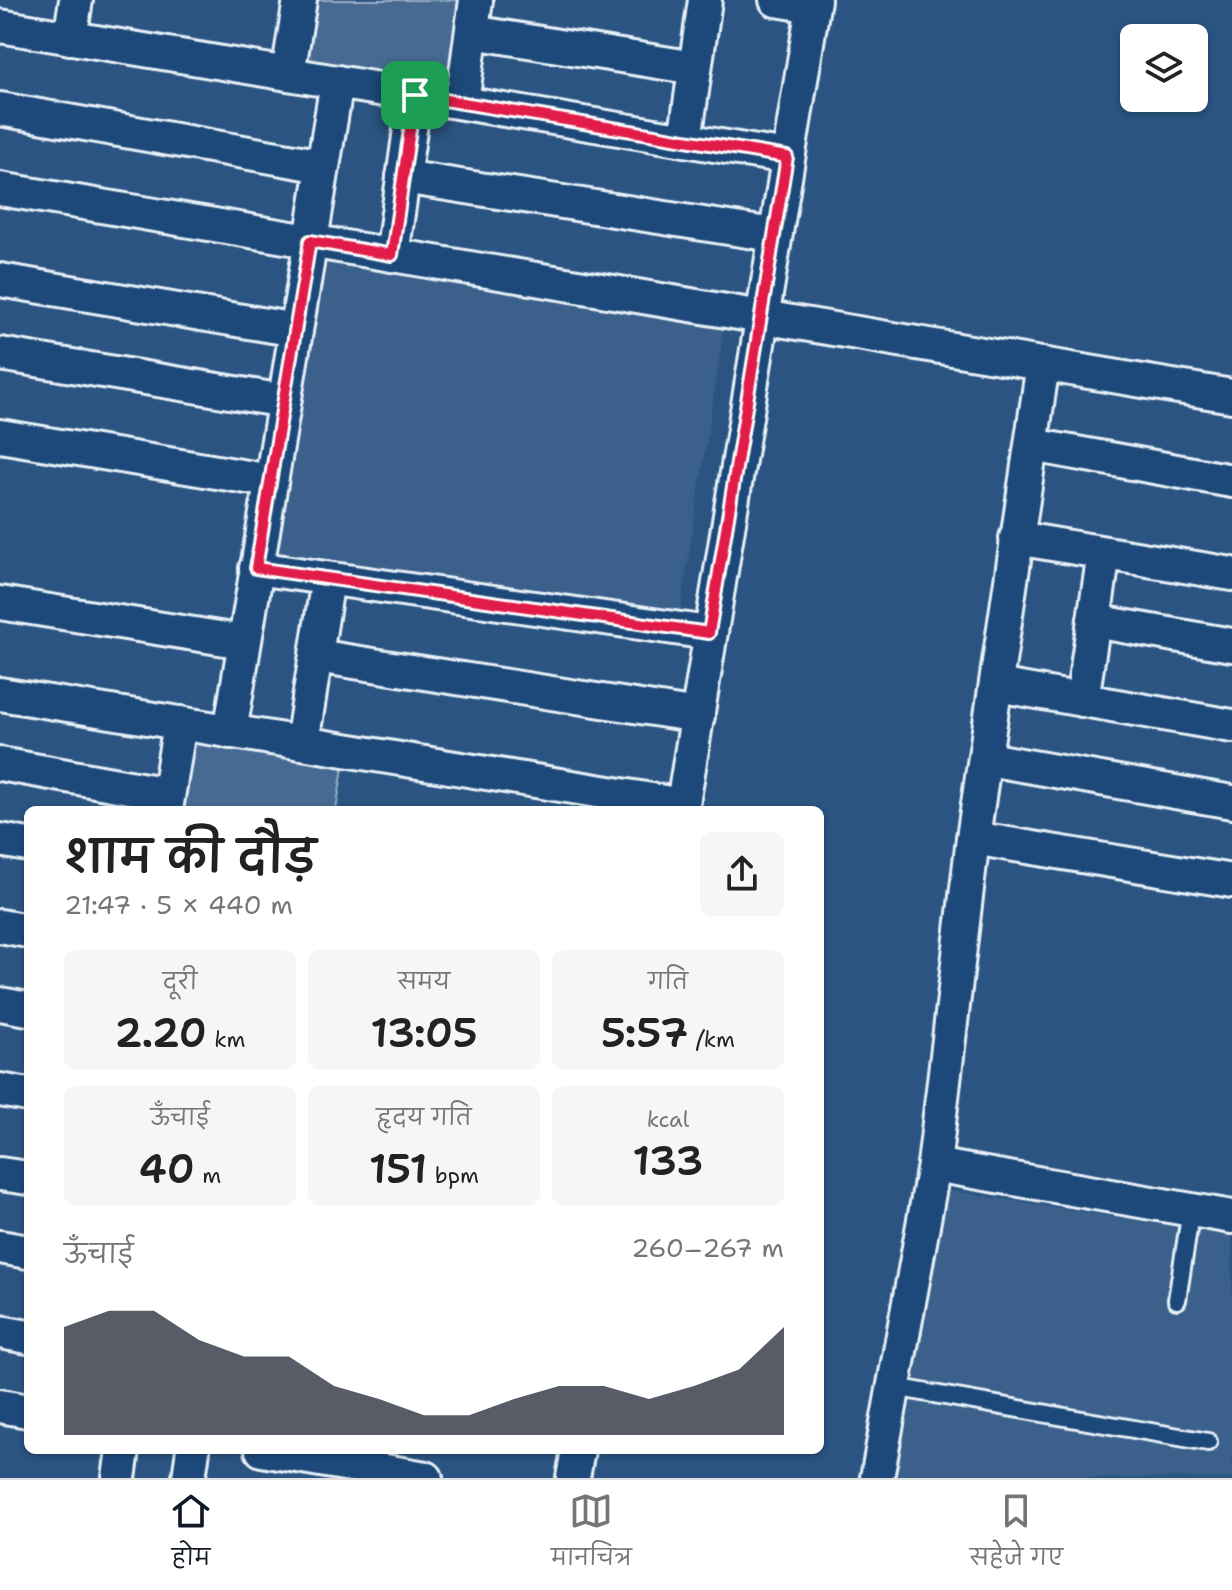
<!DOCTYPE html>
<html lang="hi">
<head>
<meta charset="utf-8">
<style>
  :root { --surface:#fff; --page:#f6f6f6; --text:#222; --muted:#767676; --line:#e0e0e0; --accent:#111827 }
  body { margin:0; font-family:"Shantell Sans","Playpen Sans Deva",sans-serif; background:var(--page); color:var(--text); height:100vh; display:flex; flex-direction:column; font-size:30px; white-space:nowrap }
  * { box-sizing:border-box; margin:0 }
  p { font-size:26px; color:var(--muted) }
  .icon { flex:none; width:44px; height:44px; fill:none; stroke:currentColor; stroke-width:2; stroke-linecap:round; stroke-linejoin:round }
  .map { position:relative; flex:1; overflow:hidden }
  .side { position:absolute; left:24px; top:806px; width:800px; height:648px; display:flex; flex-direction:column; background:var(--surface); border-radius:12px; box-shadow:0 2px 6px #0004 }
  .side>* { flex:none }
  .fabs { position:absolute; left:1120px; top:24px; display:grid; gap:16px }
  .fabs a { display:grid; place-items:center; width:88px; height:88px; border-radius:12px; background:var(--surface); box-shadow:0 2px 6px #0004; font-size:40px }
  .pin { position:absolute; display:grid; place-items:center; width:68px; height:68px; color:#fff; margin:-34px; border-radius:16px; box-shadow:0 4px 12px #0006 }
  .round { display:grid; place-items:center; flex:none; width:84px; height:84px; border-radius:12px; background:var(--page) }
  .summary { display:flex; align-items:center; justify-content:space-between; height:136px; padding:0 40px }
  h1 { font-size:44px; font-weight:600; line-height:60px }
  .figures { display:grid; grid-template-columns:repeat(3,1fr); gap:12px; height:136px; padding:8px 40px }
  .figures div { display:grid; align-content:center; border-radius:12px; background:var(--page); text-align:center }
  .figures b { font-size:40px; font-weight:600 }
  .figures small { font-size:22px; font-weight:400 }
  .figures p { font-size:22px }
  .chart { height:224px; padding:16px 40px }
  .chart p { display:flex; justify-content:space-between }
  .chart svg { width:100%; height:144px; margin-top:8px; fill:var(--accent); opacity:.7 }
  .dock { display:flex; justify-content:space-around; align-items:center; height:112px; border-top:2px solid var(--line); background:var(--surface); font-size:22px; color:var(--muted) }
  .dock a { display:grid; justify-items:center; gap:4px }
  .dock .current { color:var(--accent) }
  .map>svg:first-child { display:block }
  .built { fill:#3a608b }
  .green { fill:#476b93; stroke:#98aec6; stroke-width:2 }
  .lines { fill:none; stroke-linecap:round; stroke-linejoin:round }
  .lane-casing { stroke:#e8f1f8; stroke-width:22 }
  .street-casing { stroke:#e8f1f8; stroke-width:38 }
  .lane { stroke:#1f4a7a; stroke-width:16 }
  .street { stroke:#1f4a7a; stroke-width:32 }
  .route-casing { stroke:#fff; stroke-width:16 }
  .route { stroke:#e11d48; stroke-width:10 }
</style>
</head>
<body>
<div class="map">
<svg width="1232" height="1478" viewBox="0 0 1232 1478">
  <rect width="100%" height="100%" fill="#2b5482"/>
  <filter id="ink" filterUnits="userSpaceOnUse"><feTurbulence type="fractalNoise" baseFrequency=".0125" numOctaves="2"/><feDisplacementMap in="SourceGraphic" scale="16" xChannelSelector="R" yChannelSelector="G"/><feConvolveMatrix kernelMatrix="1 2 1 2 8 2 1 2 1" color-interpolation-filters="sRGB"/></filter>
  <g filter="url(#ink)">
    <g class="built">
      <path d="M320,259l405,63 -46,297 -406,-64z"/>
      <path d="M928,1187l304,49v242h-350z"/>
    </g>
    <g class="green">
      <path d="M308,0h163l-16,93 -158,-26z"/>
      <path d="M185,735l159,27 -8,48h-163z"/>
    </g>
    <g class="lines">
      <defs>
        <g id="lane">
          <path d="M1177,1300l14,-90"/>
          <path d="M894,1387l314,55"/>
        </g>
        <g id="street">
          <path d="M776,0l37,6"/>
          <path d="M0,26l787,131"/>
          <path d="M472,32l223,36"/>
          <path d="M70,38l6,-38"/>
          <path d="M288,74l12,-74"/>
          <path d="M462,102l14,-102"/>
          <path d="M0,109l323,57"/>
          <path d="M685,140l20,-140"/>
          <path d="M403,177l370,58"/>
          <path d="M0,189l1232,207"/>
          <path d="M392,255l23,-160"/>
          <path d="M0,280l296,50"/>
          <path d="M0,354l284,47"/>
          <path d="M0,436l271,45"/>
          <path d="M1032,445l200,36"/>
          <path d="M1016,538l216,36"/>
          <path d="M256,568l453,65"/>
          <path d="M0,603l244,39"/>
          <path d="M1094,621l138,24"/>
          <path d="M316,656l382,60"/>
          <path d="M997,685l235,41"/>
          <path d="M0,694l683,111"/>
          <path d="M1082,700l22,-147"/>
          <path d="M230,732l107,-650"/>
          <path d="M302,743l26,-164"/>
          <path d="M987,759l245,43"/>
          <path d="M0,764l168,30"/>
          <path d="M166,810l14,-87"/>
          <path d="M682,810l132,-810"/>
          <path d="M973,838l259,43"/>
          <path d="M0,840l28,5"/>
          <path d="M0,926l28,5"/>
          <path d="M0,1004l28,5"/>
          <path d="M0,1090l28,5"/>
          <path d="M934,1165l298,52"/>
          <path d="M0,1174l28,4"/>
          <path d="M0,1247l28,5"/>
          <path d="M0,1332l28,5"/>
          <path d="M0,1406l28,5"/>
          <path d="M262,1450l164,28"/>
          <path d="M119,1478l4,-28"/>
          <path d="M189,1478l4,-28"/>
          <path d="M573,1478l5,-28"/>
          <path d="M877,1478l57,-313 39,-327 70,-474"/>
        </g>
      </defs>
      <use href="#lane" class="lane-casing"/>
      <use href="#street" class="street-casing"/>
      <use href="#lane" class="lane"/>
      <use href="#street" class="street"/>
    </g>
  </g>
  <g class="lines" filter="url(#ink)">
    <defs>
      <path id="route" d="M415,95l372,62 -78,476 -453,-65 54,-327 82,14z"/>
    </defs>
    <use href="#route" class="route-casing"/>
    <use href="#route" class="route"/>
  </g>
</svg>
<div class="fabs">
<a><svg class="icon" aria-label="layers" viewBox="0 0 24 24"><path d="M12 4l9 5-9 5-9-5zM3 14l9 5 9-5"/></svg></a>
</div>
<div class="pin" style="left:415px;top:95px;background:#1e9e55"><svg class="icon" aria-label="arrive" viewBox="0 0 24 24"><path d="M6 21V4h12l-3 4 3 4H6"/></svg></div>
<section class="side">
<div class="summary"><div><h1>शाम की दौड़</h1><p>21:47 · 5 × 440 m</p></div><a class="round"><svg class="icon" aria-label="share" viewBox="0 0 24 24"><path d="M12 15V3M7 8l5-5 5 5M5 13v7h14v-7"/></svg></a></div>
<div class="figures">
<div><p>दूरी</p><b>2.20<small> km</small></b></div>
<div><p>समय</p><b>13:05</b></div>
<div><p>गति</p><b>5:57<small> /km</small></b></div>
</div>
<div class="figures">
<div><p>ऊँचाई</p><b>40<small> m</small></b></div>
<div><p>हृदय गति</p><b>151<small> bpm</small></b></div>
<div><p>kcal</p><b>133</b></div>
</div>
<div class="chart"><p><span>ऊँचाई</span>260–267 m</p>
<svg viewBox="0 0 160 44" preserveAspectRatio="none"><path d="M0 44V11L10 6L20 6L30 15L40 20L50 20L60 29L70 33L80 38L90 38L100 33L110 29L120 29L130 33L140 29L150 24L160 11V44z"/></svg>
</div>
</section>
</div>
<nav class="dock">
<a class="current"><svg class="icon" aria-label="home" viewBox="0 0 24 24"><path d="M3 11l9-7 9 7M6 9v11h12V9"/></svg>होम</a>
<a><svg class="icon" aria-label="map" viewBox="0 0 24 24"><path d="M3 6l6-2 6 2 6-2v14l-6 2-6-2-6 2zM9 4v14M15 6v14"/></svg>मानचित्र</a>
<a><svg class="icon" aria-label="saved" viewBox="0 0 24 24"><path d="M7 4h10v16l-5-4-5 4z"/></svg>सहेजे गए</a>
</nav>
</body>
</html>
